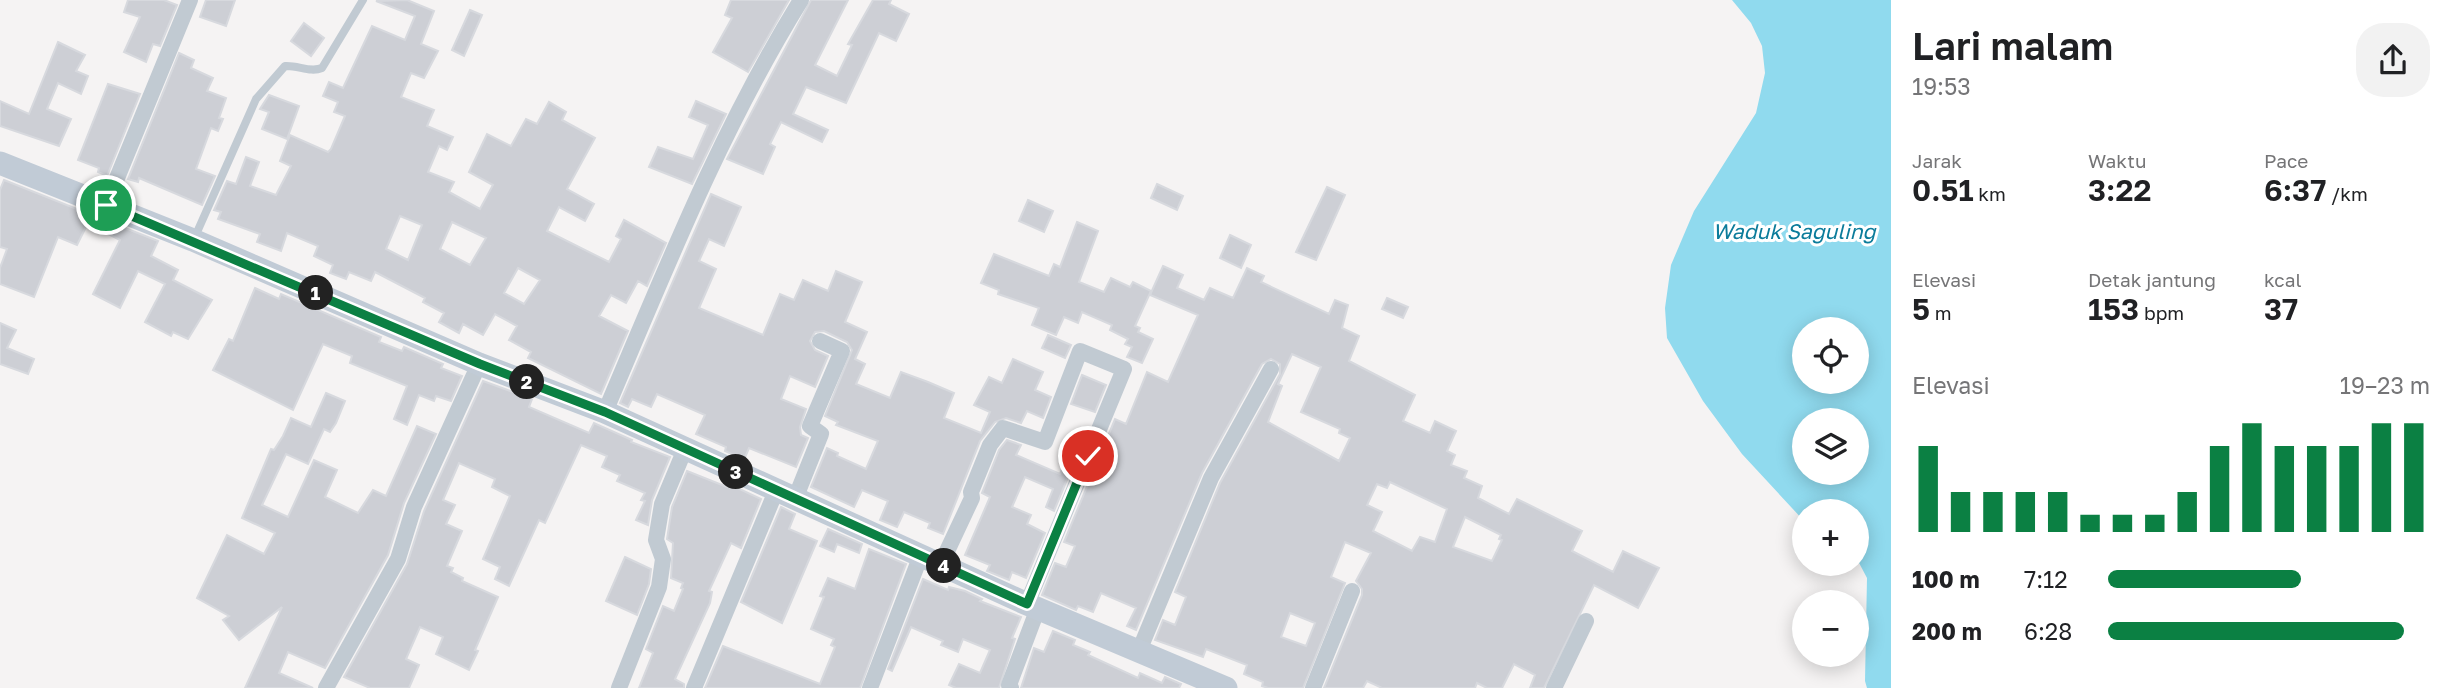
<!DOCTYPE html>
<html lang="id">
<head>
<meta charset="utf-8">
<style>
  :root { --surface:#fff; --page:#f2f2f2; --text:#202124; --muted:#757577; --accent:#0b8043 }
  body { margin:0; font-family:"Golos Text",sans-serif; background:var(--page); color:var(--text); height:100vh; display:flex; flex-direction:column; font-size:26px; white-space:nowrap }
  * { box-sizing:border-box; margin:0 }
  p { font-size:23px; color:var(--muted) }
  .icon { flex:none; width:38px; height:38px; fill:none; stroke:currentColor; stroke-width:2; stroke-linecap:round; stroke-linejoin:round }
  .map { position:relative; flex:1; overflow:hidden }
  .details { display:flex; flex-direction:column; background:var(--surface); width:560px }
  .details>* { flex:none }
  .buttons { position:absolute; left:1792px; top:317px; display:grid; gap:14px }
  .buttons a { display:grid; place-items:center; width:77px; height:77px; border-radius:50%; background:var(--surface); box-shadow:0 4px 18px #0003; font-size:35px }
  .pin { position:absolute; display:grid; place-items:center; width:60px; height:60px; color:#fff; margin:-30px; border:4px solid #fff; border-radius:50%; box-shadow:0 2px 7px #0007 }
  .km { position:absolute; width:35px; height:35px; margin:-18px; border-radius:50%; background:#222; color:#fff; font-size:19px; line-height:35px; text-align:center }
  .round { display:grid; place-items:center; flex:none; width:74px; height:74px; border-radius:28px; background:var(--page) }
  .head { display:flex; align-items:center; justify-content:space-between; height:119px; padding:0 21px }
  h1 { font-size:38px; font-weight:600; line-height:52px }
  .figures { display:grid; grid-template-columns:repeat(3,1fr); gap:10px; height:119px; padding:7px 21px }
  .figures div { display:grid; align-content:center }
  .figures b { font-size:30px; font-weight:600 }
  .figures small { font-size:19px; font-weight:400 }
  .figures p { font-size:19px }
  .chart { height:196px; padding:14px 21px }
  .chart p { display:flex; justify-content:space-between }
  .chart svg { width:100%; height:126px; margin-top:7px; stroke:var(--accent); stroke-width:6 }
  ul { padding:0 21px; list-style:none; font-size:23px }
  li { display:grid; grid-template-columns:112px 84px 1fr; align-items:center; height:52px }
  li i { height:18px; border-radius:9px; background:var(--accent) }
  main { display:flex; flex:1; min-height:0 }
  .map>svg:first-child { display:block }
  .water { fill:#90daee; fill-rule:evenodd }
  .building { fill:#cdcfd5; stroke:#d7d9de; stroke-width:2; fill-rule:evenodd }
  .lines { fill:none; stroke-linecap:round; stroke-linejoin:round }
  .service { stroke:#c1cad2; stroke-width:8 }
  .minor { stroke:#c1cad2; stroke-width:16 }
  .secondary { stroke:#c1cbd6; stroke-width:23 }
  .route-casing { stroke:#fff; stroke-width:14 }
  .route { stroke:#0b8043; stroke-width:9 }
  .labels { text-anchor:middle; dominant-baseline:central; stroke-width:6; stroke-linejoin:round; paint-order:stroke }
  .water-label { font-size:21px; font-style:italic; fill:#0c7c9b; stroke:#fff }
</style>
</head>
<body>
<main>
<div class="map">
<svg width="1891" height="688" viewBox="0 0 1891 688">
  <rect width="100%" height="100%" fill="#f5f3f3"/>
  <path class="water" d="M1732,0h159v688h-24l-2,-7 2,-103 -10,-19v-48h-53v10l-62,-67 -39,-53 -36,-63 -2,-30 6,-43 23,-54 62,-98 9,-40 -3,-27 -11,-23zM1804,329h53v53h-53zM1804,420h53v52h-53z"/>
  <g class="building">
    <path d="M128,0h36l13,5 -17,41 -7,-2 -7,18 -22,-10 16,-35 -16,-5z"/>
    <path d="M206,0h29l-9,26 -26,-9z"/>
    <path d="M407,0l27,11 -13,33 17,7 -14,27 -13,-5 -10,24 33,13 -7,16 26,11 -6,13 -8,-4 -11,26 26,10 -5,10 31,17 13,-24 -24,-13 18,-38 24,12 15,-27 11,5 12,-22 17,10 -4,8 33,18 -28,51 27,15 -9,17 -26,-14 -12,24 62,31 12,-23 -5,-3 8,-16 42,23 -19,43 -9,-5 -12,22 -15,-8 -12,21 29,15 -27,63 -73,-36 3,-6 -22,-12 8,-14 -22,-12 -12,21 -20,-11 -4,9 -20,-11 5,-9 -21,-11 2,-4 -50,-26 -4,9 -22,-9 -3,7 -16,-6 3,-8 -19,-9 4,-10 -31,-13 -6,18 -24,-9 3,-8 -42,-15 3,-7 -7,-2 13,-29 9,3 10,-27 13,5 -9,24 26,9 15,-29 -11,-5 10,-26 38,17 3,-3 14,-33 -11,-4 4,-10 -15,-6 6,-14 14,6 29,-62 33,14 10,-24 -39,-15zM400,216l22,9 -14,35 -22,-11zM452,222l34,16 -16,27 -30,-16zM518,268l22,12 -16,24 -20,-11z"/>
    <path d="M731,0h58l-41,72 -35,-20 19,-34 -7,-3z"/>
    <path d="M811,0h37l-33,65 22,11 15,-31 -4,-1 25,-44h18l-2,4 20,10 -13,27 -17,-8 -33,70 -40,-16 -13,27 35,16 -6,12 -41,-20 -11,22 5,3 -12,27 -36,-15z"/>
    <path d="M470,10l12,5 -18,41 -12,-6z"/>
    <path d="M304,23l20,15 -13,18 -20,-15z"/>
    <path d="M58,42l27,13 -9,16 12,5 -7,18 -23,-11 -11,26 24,10 -12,27 -59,-20v-25l29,13z"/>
    <path d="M179,53l15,7 -3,8 22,10 -6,13 19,7 -7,20 4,1 -5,12 -7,-3 -15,41 19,7 -13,29 -63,-27 -1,4 -10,-3z"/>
    <path d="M108,84l32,10 -33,82 -9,-4 1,-4 -21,-8z"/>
    <path d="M269,95l30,11 -12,33 -25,-10 7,-17 -9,-3z"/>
    <path d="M696,101l30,13 -34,70 -43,-17 9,-20 35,12 15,-34 -19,-8z"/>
    <path d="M4,180l88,35 -15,30 -19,-8 -24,60 -34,-13v-16l7,-19 -7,-2v-57z"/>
    <path d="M1157,184l26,12 -6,14 -26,-12z"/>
    <path d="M1327,187l18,8 -29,65 -20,-8z"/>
    <path d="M711,194l30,13 -17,39 -15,-7 -10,22 17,8 -17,39 64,27 17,-41 14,6 9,-20 25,11 8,-20 26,11 -17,40 22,10 -12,27 10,5 -9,20 34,14 11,-26 27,10 26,11 -10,25 37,15 9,-21 -16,-7 15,-28 13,6 11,-24 30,13 -8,18 16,7 -8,21 -16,-7 -6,12 -15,-5 -11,4 -15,19 -37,93 -15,-6 2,-5 -26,-11 -7,15 -17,-7 8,-19 -26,-11 -8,17 -43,-20 16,-39 11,5 -1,3 29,13 12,-28 -42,-16 2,-3 -13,-6 27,-66 -5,-8 -23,-11 -9,1 -5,9 5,9 13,6 -13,31 -25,-11 -9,23 25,10 -6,18 1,8 7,3 -12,29 -47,-19 -5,12 -19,-9 1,-4 -30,-13 9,-19 -48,-21 -6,13 -19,-8 -4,8 -8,-4z"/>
    <path d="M1028,200l25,11 -9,21 -25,-11z"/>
    <path d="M95,216l63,25 -7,15 27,14 -5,10 39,20 -24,39 -15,-7 -2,4 -26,-14 20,-38 -27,-13 -18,37 -27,-14 27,-54 -29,-15z"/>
    <path d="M1077,222l21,9 -19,51 25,10 7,-14 19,9 3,-5 18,9 -16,35 5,2 -2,4 15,7 -11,24 -15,-6 5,-10 -7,-3 3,-5 -18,-9 2,-5 -30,-13 -4,11 -14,-6 -8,18 -24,-10 7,-17 -41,-14 1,-4 -18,-7 13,-29 55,22 5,-12 6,3z"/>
    <path d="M1230,235l21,10 -10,23 -21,-10z"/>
    <path d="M1163,266l20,9 -6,13 27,12 6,-12 23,10 14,-30 17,8 -3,6 68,32 6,-14 13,5 -6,23 17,8 -10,25 66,34 -12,26 27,12 5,-12 21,10 -9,20 8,4 -4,10 16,6 -3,7 18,8 -4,12 31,16 8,-15 65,32 -10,20 41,21 10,-21 36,17 -21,40 -44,-23 -50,103h-14l5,-13 -21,-11 -12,24h-15l-10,-5 -2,5h-93l-15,-7 -4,7h-39l38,-93v-6l-6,-8 15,-28 -26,-11 -14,35 14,6 -42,105h-35l-6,-2 1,-4 -19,-8 3,-9 -41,-16 -3,8 -48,-17 8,-20 12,5 11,-28 -11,-5 45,-109 60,-109v-10l-9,-5 -9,5 -60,109 -66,157 -9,-4 9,-18 -35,-15 -8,19 -15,-6 -2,4 -34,-15 13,-32 11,4 9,-21 -11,-4 51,-123 11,5 21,-52 21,10 30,-67 -48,-20zM1292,354l29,13 -20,45 39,17 -1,4 11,5 -11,23 -71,-39 14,-36 -4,-2zM1390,482l57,27 -12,33 -15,-5 -8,14 -39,-20 9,-19 -15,-7 10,-21 10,4zM1465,517l36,18 -2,4 3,1 -10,21 -39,-14zM1290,613l25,10 -9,23 -25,-9z"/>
    <path d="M255,288l24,11 2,-5 100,43 -2,5 23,9 2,-4 39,17 -2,4 21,8 -11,25 -15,-5 -2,5 -15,-6 -12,30 -13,-6 13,-33 -57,-23 2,-7 -29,-12 -30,66 -80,-40 16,-31 4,2z"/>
    <path d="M1387,298l21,9 -5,11 -21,-9z"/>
    <path d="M0,323l16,7 -9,18 27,11 -6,15 -28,-10z"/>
    <path d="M1048,335l23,10 -6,13 -23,-10z"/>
    <path d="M1082,375l24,10 -11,27 -24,-8z"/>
    <path d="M483,381l49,18 -3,8 60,26 5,-10 38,17 -1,2 39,15 -18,43 -4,25 -12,-5 9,-19 -4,-1 4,-7 -28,-12 3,-6 -18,-8 5,-11 -26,-11 -36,78 -6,-3 -30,66 -14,-7 5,-12 -17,-8 27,-63 -18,-9 3,-8 -36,-16 -16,37 12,5 -9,19 16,7 -15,35 6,2 -2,4 12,6 -1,3 36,16 -23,53 3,1 -9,19 -33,-16 7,-17 -23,-10 -14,32 13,6 -10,23h-39l-26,-11 63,-113 17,-53z"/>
    <path d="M326,393l19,8 -9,22 -6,9 -6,-3 -16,35 -22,-10 -24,51 26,12 26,-57 23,10 -12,27 33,16 15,-23 13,6 31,-70 19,8 -32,69 -16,52 -63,113 -37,-16 -9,21 34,15h-68l37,-81 -43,33 -16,-20 6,-4 -32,-18 30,-63 37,19 11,-21 -33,-15 29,-69 3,1 9,-14 8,-18 20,9z"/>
    <path d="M1007,440l14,5 -5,10 44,19 3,-7 8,3 -17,41 -8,-4 7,-18 -28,-12 -13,30 19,8 -4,9 18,9 -19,45 -14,-6 -3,8 -22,-9 3,-6 -25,-10 25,-58 -8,-4 17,-43z"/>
    <path d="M687,471l40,16 2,-3 32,15 -20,49 -10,-5 -22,48 3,1 -2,11 -35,76 9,5v4h-45l14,-35 -7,-4 17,-43 11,5 9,-22 -2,-1 2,-5 -12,-5 2,-35 -6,-4 5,-32z"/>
    <path d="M781,507l14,7 -6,15 28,12 -35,82 -41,-21z"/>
    <path d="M828,529l34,15 -3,9 -22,-9 -3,8 -14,-6z"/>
    <path d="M869,549l37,15 -46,124h-155l18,-42 97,38 15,-37 -4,-2 3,-6 -23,-10 13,-32 -4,-1 8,-18 27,11z"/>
    <path d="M625,557l26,12 -2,15 -12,31 -31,-14z"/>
    <path d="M923,579l25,11 1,-3 16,4 17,8 -2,2 41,16 -9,21 3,1 -16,49h-43l-7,-3 10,-21 21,9 10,-23 -27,-11 -5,13 -17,-7 2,-4 -32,-14 -19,44 -4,-2z"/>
    <path d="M1053,631l22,9 -2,5 17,7 -2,3 50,23 2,-5 22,10 3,-6 16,7 -2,4h-158l13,-40 10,4z"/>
  </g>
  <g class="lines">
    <path class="service" d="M194,239l62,-140 29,-33c13,-1 25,7 37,2l41,-68"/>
    <g class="minor">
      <path d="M106,205l84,-205"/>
      <path d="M605,412c59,-139 116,-283 196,-412"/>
      <path d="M795,499l26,-65 -11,-8 32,-75 -22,-10"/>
      <path d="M941,564l31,-66 -1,-6 19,-47 13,-17 42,14 35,-91 44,18 -97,235"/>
      <path d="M1139,651l72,-173 60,-109"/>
      <path d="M326,688l72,-129 16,-52 65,-143"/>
      <path d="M619,688l40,-101 4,-28 -7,-19 6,-36 23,-55"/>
      <path d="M694,688l82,-197"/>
      <path d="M870,688l51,-133"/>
      <path d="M1011,688l-2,-3 29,-77"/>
      <path d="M1313,688l39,-97"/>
      <path d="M1554,688l32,-67"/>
    </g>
    <path class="secondary" d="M0,163l193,77 286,124 126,48 422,192 199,84"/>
  </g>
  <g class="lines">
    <defs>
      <path id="route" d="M106,205l374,159 125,48 422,192 61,-148"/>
    </defs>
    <use href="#route" class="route-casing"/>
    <use href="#route" class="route"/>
  </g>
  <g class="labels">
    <g class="water-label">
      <text x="1794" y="231">Waduk Saguling</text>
    </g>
  </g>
</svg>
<div class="buttons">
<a><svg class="icon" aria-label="locate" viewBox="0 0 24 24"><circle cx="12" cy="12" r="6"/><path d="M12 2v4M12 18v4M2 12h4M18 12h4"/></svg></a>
<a><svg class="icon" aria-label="layers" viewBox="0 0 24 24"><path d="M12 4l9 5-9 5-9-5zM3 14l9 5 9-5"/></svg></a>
<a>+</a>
<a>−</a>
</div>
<div class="pin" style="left:106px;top:205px;background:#1e9e55"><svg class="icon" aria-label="arrive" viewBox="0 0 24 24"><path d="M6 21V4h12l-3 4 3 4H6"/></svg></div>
<div class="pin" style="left:1088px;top:456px;background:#d93025"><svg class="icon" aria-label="check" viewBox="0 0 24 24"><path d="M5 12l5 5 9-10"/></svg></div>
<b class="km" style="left:316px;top:293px">1</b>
<b class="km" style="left:527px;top:382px">2</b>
<b class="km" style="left:736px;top:472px">3</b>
<b class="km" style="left:944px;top:566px">4</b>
</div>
<section class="details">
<div class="head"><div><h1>Lari malam</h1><p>19:53</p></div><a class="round"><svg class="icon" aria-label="share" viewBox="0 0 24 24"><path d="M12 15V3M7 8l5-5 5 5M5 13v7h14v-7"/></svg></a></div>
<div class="figures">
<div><p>Jarak</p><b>0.51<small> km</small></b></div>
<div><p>Waktu</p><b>3:22</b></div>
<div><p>Pace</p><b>6:37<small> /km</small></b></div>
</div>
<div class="figures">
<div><p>Elevasi</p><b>5<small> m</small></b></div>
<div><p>Detak jantung</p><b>153<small> bpm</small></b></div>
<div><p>kcal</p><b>37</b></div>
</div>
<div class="chart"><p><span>Elevasi</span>19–23 m</p>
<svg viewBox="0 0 160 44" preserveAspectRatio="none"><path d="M5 44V14M15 44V30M25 44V30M35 44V30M45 44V30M55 44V38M65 44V38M75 44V38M85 44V30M95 44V14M105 44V6M115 44V14M125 44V14M135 44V14M145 44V6M155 44V6"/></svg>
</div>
<ul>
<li><b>100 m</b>7:12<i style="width:60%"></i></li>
<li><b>200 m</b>6:28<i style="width:92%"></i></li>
</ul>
</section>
</main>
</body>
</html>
